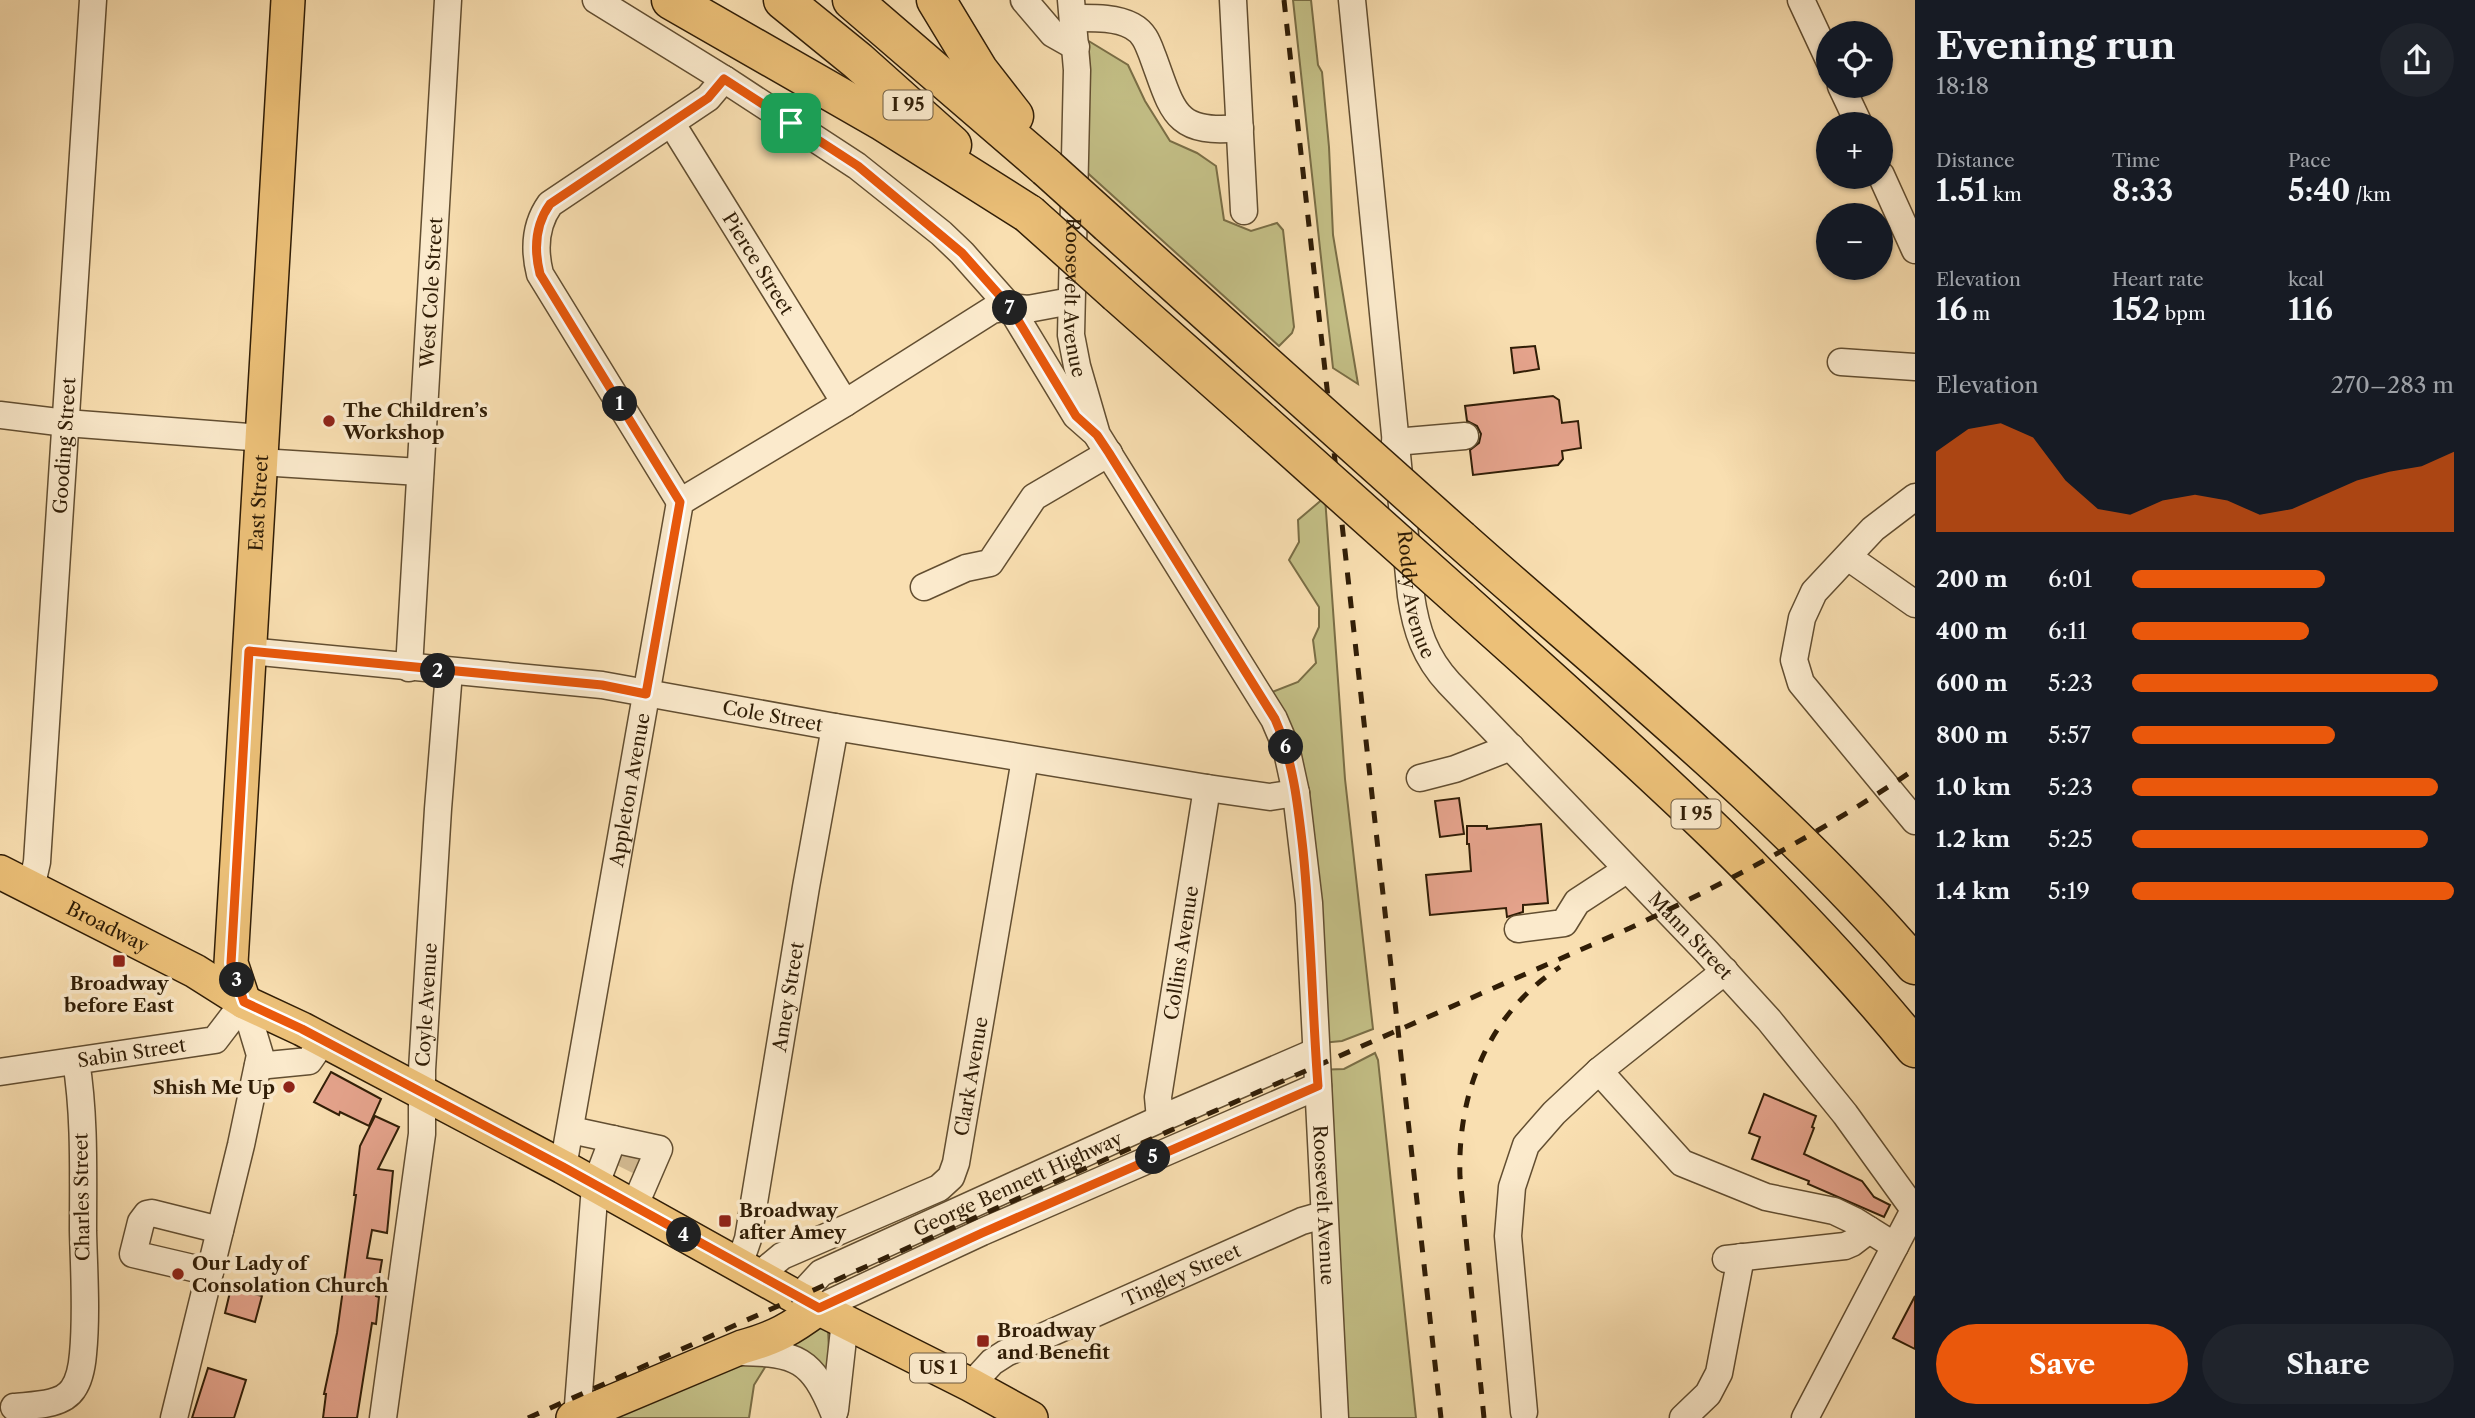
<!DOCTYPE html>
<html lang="en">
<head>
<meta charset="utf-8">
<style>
  :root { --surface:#171b24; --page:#20242c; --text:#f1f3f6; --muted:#9ea1a6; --accent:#ea580c }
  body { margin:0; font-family:"Libre Caslon Text",serif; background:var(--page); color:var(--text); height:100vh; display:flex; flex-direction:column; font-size:26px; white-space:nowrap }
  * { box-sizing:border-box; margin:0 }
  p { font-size:23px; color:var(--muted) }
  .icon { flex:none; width:38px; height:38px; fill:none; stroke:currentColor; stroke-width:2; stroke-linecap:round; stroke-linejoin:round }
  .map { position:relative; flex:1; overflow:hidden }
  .drawer { display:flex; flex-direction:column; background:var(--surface); width:560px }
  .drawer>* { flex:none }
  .fabs { position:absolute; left:1816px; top:21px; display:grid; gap:14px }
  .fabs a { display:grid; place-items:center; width:77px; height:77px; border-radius:50%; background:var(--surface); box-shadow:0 2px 5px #0004; font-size:35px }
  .pin { position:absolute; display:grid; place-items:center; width:60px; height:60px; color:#fff; margin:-30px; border-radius:14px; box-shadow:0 4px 10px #0006 }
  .km { position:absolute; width:35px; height:35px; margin:-18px; border-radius:50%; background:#222; color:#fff; font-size:19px; line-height:35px; text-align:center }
  .round { display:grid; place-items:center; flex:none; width:74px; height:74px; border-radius:37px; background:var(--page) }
  .summary { display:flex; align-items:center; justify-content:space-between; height:119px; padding:0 21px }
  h1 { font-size:38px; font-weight:800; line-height:52px }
  .metrics { display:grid; grid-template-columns:repeat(3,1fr); gap:10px; height:119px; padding:7px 21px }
  .metrics div { display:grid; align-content:center }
  .metrics b { font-size:30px; font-weight:800 }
  .metrics small { font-size:19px; font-weight:400 }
  .metrics p { font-size:19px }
  .chart { height:196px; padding:14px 21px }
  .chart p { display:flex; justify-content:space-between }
  .chart svg { width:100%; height:126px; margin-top:7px; fill:var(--accent); opacity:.7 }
  .primary-button { display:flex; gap:14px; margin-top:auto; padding:14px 21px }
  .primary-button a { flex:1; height:80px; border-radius:42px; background:var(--accent); color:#fff; font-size:28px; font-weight:800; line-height:80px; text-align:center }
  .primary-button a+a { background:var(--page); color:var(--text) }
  ul { padding:0 21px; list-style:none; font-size:23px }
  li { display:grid; grid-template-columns:112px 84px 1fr; align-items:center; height:52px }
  li i { height:18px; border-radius:9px; background:var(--accent) }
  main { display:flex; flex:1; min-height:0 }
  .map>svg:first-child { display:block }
  .green { fill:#c4c087; stroke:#7a6e46; stroke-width:2 }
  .building { fill:#e6a48d; stroke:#301d06; stroke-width:2 }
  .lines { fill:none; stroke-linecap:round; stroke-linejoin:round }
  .minor-tunnel { stroke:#d1b88f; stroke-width:26; stroke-dasharray:26 13; stroke-linecap:butt }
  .minor-casing { stroke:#624e31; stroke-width:29 }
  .major-casing { stroke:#301d06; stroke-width:36 }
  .highway-casing { stroke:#301d06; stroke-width:41 }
  .minor { stroke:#fbeacc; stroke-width:26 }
  .major { stroke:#ecc078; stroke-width:33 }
  .highway { stroke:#ecc078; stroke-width:38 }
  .rail { stroke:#301d06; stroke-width:5; stroke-dasharray:12 12; stroke-linecap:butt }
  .highway-bridge-casing { stroke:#301d06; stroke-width:41; stroke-linecap:butt }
  .highway-bridge { stroke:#ecc078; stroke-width:38 }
  .route-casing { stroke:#fff; stroke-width:14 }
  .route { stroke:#ea580c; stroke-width:9 }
  .poi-dot { fill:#8f2418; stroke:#fbeacc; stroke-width:2.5 }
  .labels { text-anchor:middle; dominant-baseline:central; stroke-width:7; stroke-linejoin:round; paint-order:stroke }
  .shield { fill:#fbeacc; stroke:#6d5a41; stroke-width:2 }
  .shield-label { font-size:18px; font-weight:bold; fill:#301d06 }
  .street-label { font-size:19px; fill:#301d06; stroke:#fbeacc }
  .poi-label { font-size:19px; font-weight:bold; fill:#301d06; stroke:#fbeacc; text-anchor:start }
</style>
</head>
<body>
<main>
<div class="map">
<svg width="1915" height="1418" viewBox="0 0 1915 1418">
  <rect width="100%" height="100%" fill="#f9dfb1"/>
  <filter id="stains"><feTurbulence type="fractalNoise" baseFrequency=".00286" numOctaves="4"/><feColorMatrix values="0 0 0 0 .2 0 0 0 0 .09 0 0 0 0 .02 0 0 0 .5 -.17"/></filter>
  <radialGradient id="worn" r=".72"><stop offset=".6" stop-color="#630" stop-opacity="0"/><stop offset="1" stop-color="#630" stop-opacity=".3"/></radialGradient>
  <g class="green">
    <path d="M1293,0h18l7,65 4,7 7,75 4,88 25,149 -25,-16z"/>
    <path d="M1087,40l41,25 17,36 25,40 27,12 19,13 8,54 27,11 26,-8 6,7 11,97 -2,6 -13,13 -198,-179z"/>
    <path d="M1325,497l20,282 28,250 -31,12 -31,3 -22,-245 -32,-101 41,-16 18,-19 -3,-23 6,-13v-20l-30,-47 10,-18 -1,-22z"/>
    <path d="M1375,1053l3,7 38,358h-73l-28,-348 29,-1z"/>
    <path d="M798,1311l30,18 3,66 -17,-15 -42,-24 -18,29 -5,33h-180z"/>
  </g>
  <g class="building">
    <path d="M1535,346l4,23 -25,4 -3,-25z"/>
    <path d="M1553,396l6,4 3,23 16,-2 3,27 -19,3 1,8 -5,6 -85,10 -3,-25 9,-7 2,-9 -4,-8 -10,-5 -2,-15z"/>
    <path d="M1459,798l5,36 -24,3 -5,-36z"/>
    <path d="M1541,824l7,79 -25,2v7l-16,5 -1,-9 -76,7 -4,-40 45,-4 -2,-27h-2v-18h20v3z"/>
    <path d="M331,1072l50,27 -12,27 -29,-14 -1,3 -25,-13z"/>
    <path d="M1764,1094l52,22 -4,11 2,1 -10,26 58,27 12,16 16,8 -6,12 -76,-33 1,-3 -57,-22 8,-22 -11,-4z"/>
    <path d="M375,1116l24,11 -21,42 15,2 -6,62 -15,-3 -5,28 15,2 -6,36 3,1 -3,27 -4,-1 -15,95h-34l3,-24h-2l13,-61 19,-138h-2l6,-49z"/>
    <path d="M231,1288l31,8 -7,26 -30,-9z"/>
    <path d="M1915,1296v53l-22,-11z"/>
    <path d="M208,1368l38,12 -12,38h-42z"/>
  </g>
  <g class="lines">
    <path class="minor-tunnel" d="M622,1153l18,9"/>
    <defs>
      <g id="minor">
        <path d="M596,0l128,79 133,87 84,67 21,20 48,54 66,109 17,15"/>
        <path d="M1024,0l29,34 23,13"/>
        <path id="s1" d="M1071,0l6,70 -6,265 6,31 20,69 177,284 12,28 10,46 13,110 26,515"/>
        <path d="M1233,0l11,211"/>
        <path id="s2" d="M1352,0l59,596c5,34 14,61 38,87l257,268 63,69 76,94 70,97"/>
        <path d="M1801,0l28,60"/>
        <path d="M1074,18c19,0 41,-1 58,8 13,7 16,18 21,31 20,54 21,78 87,71"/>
        <path d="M1841,86l18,38"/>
        <path id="s3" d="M672,124l173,279"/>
        <path d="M1881,175l34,75"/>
        <path d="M1841,362l74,5"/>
        <path d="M0,415l66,8 196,15"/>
        <path d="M1395,442l70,-6"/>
        <path d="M260,462l160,10"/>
        <path d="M1915,497l-42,32 -59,63 -12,26 -8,42 7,23 114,138"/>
        <path d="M680,502l-140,-228c-6,-24 -5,-49 10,-70l158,-106 16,-19"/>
        <path d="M1848,557l67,47"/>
        <path d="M924,587l42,-19 24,-5 44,-66 75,-44"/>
        <path id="s4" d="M249,651l353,34 233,42 372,61 63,9 26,-4"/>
        <path id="s5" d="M409,668l39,-668"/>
        <path d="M1420,778l35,-9 56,-22"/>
        <path id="s6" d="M31,888l6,-26 56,-862"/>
        <path d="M1518,929l46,-6 13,-21 49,-32"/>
        <path d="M258,1066l51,-5 14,-20"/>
        <path d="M1599,1071l83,92 84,34 68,14 21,10 40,25"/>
        <path id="s7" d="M0,1072l215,-32 29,-38"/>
        <path id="s8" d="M1160,1119l-2,-22 49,-309"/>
        <path d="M571,1130l88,19 -25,58"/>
        <path id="s9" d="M563,1167l117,-665 165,-99 147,-93 18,-3 18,2 43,-8"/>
        <path d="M1726,1259l119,-13 7,-3 17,-13"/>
        <path id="s10" d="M739,1265l9,-26 58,-352 29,-160"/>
        <path d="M210,1272l-77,-18 8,-32 6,-8 5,-1 68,17"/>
        <path id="s11" d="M759,1275l23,-19 157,-68 12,-11 5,-14 69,-404"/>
        <path id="s12" d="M798,1298l23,-25 339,-154 155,-67"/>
        <path d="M819,1308l163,-76 336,-146"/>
        <path d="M740,1352c57,1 72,7 94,61"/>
        <path id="s13" d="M971,1385l21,-23 14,-9 296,-132 21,-6"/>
        <path d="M14,1407c18,-2 48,-1 59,-18 7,-10 9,-23 10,-35 4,-40 1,-82 0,-123 0,-56 2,-115 -7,-170"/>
        <path d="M835,1410l10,-89"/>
        <path d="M1524,1412l-16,-176 4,-49 14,-42 28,-32 45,-42 126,-100"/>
        <path d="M174,1418l67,-273 19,-90 -16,-53"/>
        <path id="s14" d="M383,1418l39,-284v-64l16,-261 11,-137"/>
        <path d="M577,1418l18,-232 18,-47"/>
        <path d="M1683,1418l25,-24 11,-21 22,-116"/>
        <path d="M1805,1418l109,-208"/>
      </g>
      <g id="major">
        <path id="s15" d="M0,872l195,99 49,31 58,27 261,138 235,131 173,87 60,33"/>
        <path id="s16" d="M244,1002l-13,-39 57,-963"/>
        <path d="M573,1418l169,-71c33,-9 49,-18 77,-39"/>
      </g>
      <g id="highway">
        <path d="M671,0l211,121 147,93"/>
        <path d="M783,0l75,61 94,84"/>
        <path d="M852,0l195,168"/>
        <path d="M936,0l43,71 35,45"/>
        <path d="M1109,224l141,127"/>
        <path d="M1118,294l143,127"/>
        <path d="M1460,539c155,138 319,269 455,426"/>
        <path d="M1459,598c159,143 321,284 456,450"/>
      </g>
    </defs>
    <use href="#minor" class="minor-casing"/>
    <use href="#major" class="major-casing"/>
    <use href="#highway" class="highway-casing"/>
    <use href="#minor" class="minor"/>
    <use href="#major" class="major"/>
    <use href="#highway" class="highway"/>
    <g class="rail">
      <path d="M1284,0l157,1418"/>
      <path d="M528,1418l614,-275 488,-215c98,-46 196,-98 285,-159"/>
      <path d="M1484,1418l-24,-241c-3,-84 28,-163 100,-210"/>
    </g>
    <defs>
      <g id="highway-bridge">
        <path d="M1047,168l62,56"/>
        <path d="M1029,214l89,80"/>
        <path d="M1250,351l210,188"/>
        <path d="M1261,421l198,177"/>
      </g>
    </defs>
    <use href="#highway-bridge" class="highway-bridge-casing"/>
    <use href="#highway-bridge" class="highway-bridge"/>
  </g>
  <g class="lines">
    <defs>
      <path id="route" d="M724,79l134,87 104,87 48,54 66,109 21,19 12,18 166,266c18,41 23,86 28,131 8,78 9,157 15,236l-336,147 -163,75 -256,-141 -261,-138 -58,-27 -13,-39 18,-312 353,34 44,9 34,-192 -140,-228c-6,-24 -5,-49 10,-70l158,-106z"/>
    </defs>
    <use href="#route" class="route-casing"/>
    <use href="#route" class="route"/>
  </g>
  <g class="poi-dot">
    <circle cx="329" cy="421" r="7"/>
    <rect x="112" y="954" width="14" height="14" rx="3.5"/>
    <circle cx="289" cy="1087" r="7"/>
    <rect x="718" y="1214" width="14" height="14" rx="3.5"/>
    <circle cx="178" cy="1274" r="7"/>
    <rect x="976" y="1334" width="14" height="14" rx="3.5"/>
  </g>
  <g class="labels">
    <g class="shield">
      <rect x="883.5" y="90.5" width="49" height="29" rx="5"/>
      <rect x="1671.5" y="799.5" width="49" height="29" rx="5"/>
      <rect x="910" y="1353.5" width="56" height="29" rx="5"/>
    </g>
    <g class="shield-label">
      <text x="908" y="105">I 95</text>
      <text x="1696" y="814">I 95</text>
      <text x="938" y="1368">US 1</text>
    </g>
    <g class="street-label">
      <text stroke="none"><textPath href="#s3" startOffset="164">Pierce Street</textPath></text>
      <text stroke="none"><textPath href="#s5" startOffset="376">West Cole Street</textPath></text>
      <text stroke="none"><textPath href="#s1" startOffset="298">Roosevelt Avenue</textPath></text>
      <text stroke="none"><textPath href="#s6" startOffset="444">Gooding Street</textPath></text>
      <text stroke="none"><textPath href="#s16" startOffset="502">East Street</textPath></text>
      <text stroke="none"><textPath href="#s2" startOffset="598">Roddy Avenue</textPath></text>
      <text stroke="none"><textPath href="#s4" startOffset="528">Cole Street</textPath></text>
      <text stroke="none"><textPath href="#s9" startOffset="383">Appleton Avenue</textPath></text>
      <text stroke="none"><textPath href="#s15" startOffset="121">Broadway</textPath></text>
      <text stroke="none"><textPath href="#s2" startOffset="1045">Mann Street</textPath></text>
      <text stroke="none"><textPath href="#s8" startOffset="168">Collins Avenue</textPath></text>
      <text stroke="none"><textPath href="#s10" startOffset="273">Amey Street</textPath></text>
      <text stroke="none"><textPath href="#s14" startOffset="416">Coyle Avenue</textPath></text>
      <text stroke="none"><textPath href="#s7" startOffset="133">Sabin Street</textPath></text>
      <text stroke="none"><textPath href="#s11" startOffset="320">Clark Avenue</textPath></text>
      <text stroke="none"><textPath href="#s12" startOffset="250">George Bennett Highway</textPath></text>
      <text transform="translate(82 1197) rotate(-91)">Charles Street</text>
      <text stroke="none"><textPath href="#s1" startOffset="1264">Roosevelt Avenue</textPath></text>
      <text stroke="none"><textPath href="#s13" startOffset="240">Tingley Street</textPath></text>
    </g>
    <g class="poi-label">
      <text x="343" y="410">The Children’s<tspan x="343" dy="22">Workshop</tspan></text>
      <text x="119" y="983" text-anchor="middle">Broadway<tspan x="119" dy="22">before East</tspan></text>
      <text x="275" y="1087" text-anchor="end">Shish Me Up</text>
      <text x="739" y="1210">Broadway<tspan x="739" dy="22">after Amey</tspan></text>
      <text x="192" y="1263">Our Lady of<tspan x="192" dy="22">Consolation Church</tspan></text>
      <text x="997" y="1330">Broadway<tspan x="997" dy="22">and Benefit</tspan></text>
    </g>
  </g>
  <rect width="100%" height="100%" filter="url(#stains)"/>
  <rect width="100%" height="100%" fill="url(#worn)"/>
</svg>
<div class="fabs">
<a><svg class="icon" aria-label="locate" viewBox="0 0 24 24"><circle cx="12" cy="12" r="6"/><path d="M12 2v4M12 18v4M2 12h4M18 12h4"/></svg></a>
<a>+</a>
<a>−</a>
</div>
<div class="pin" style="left:791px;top:123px;background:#1e9e55"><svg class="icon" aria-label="arrive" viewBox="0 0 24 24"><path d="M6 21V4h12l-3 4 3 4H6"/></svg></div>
<b class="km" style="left:620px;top:404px">1</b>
<b class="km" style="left:438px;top:671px">2</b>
<b class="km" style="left:237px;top:980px">3</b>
<b class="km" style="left:684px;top:1235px">4</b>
<b class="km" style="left:1153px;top:1157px">5</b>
<b class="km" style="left:1286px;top:747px">6</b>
<b class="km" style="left:1010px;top:308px">7</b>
</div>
<section class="drawer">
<div class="summary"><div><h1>Evening run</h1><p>18:18</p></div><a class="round"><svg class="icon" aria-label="share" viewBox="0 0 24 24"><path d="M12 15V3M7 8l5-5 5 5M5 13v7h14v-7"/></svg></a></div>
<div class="metrics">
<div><p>Distance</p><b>1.51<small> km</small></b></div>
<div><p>Time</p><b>8:33</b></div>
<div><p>Pace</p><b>5:40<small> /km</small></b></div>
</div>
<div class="metrics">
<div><p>Elevation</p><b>16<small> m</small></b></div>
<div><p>Heart rate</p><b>152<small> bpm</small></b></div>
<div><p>kcal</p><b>116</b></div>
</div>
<div class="chart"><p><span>Elevation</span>270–283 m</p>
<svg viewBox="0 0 160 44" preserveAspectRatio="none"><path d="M0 44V16L10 8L20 6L30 11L40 26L50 36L60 38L70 33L80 31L90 33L100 38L110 36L120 31L130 26L140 23L150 21L160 16V44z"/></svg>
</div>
<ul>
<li><b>200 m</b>6:01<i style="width:60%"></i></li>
<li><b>400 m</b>6:11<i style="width:55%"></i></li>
<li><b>600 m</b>5:23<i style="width:95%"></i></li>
<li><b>800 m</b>5:57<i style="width:63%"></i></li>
<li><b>1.0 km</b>5:23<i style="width:95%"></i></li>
<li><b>1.2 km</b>5:25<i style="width:92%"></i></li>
<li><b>1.4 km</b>5:19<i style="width:100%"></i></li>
</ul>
<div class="primary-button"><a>Save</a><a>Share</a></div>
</section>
</main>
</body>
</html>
